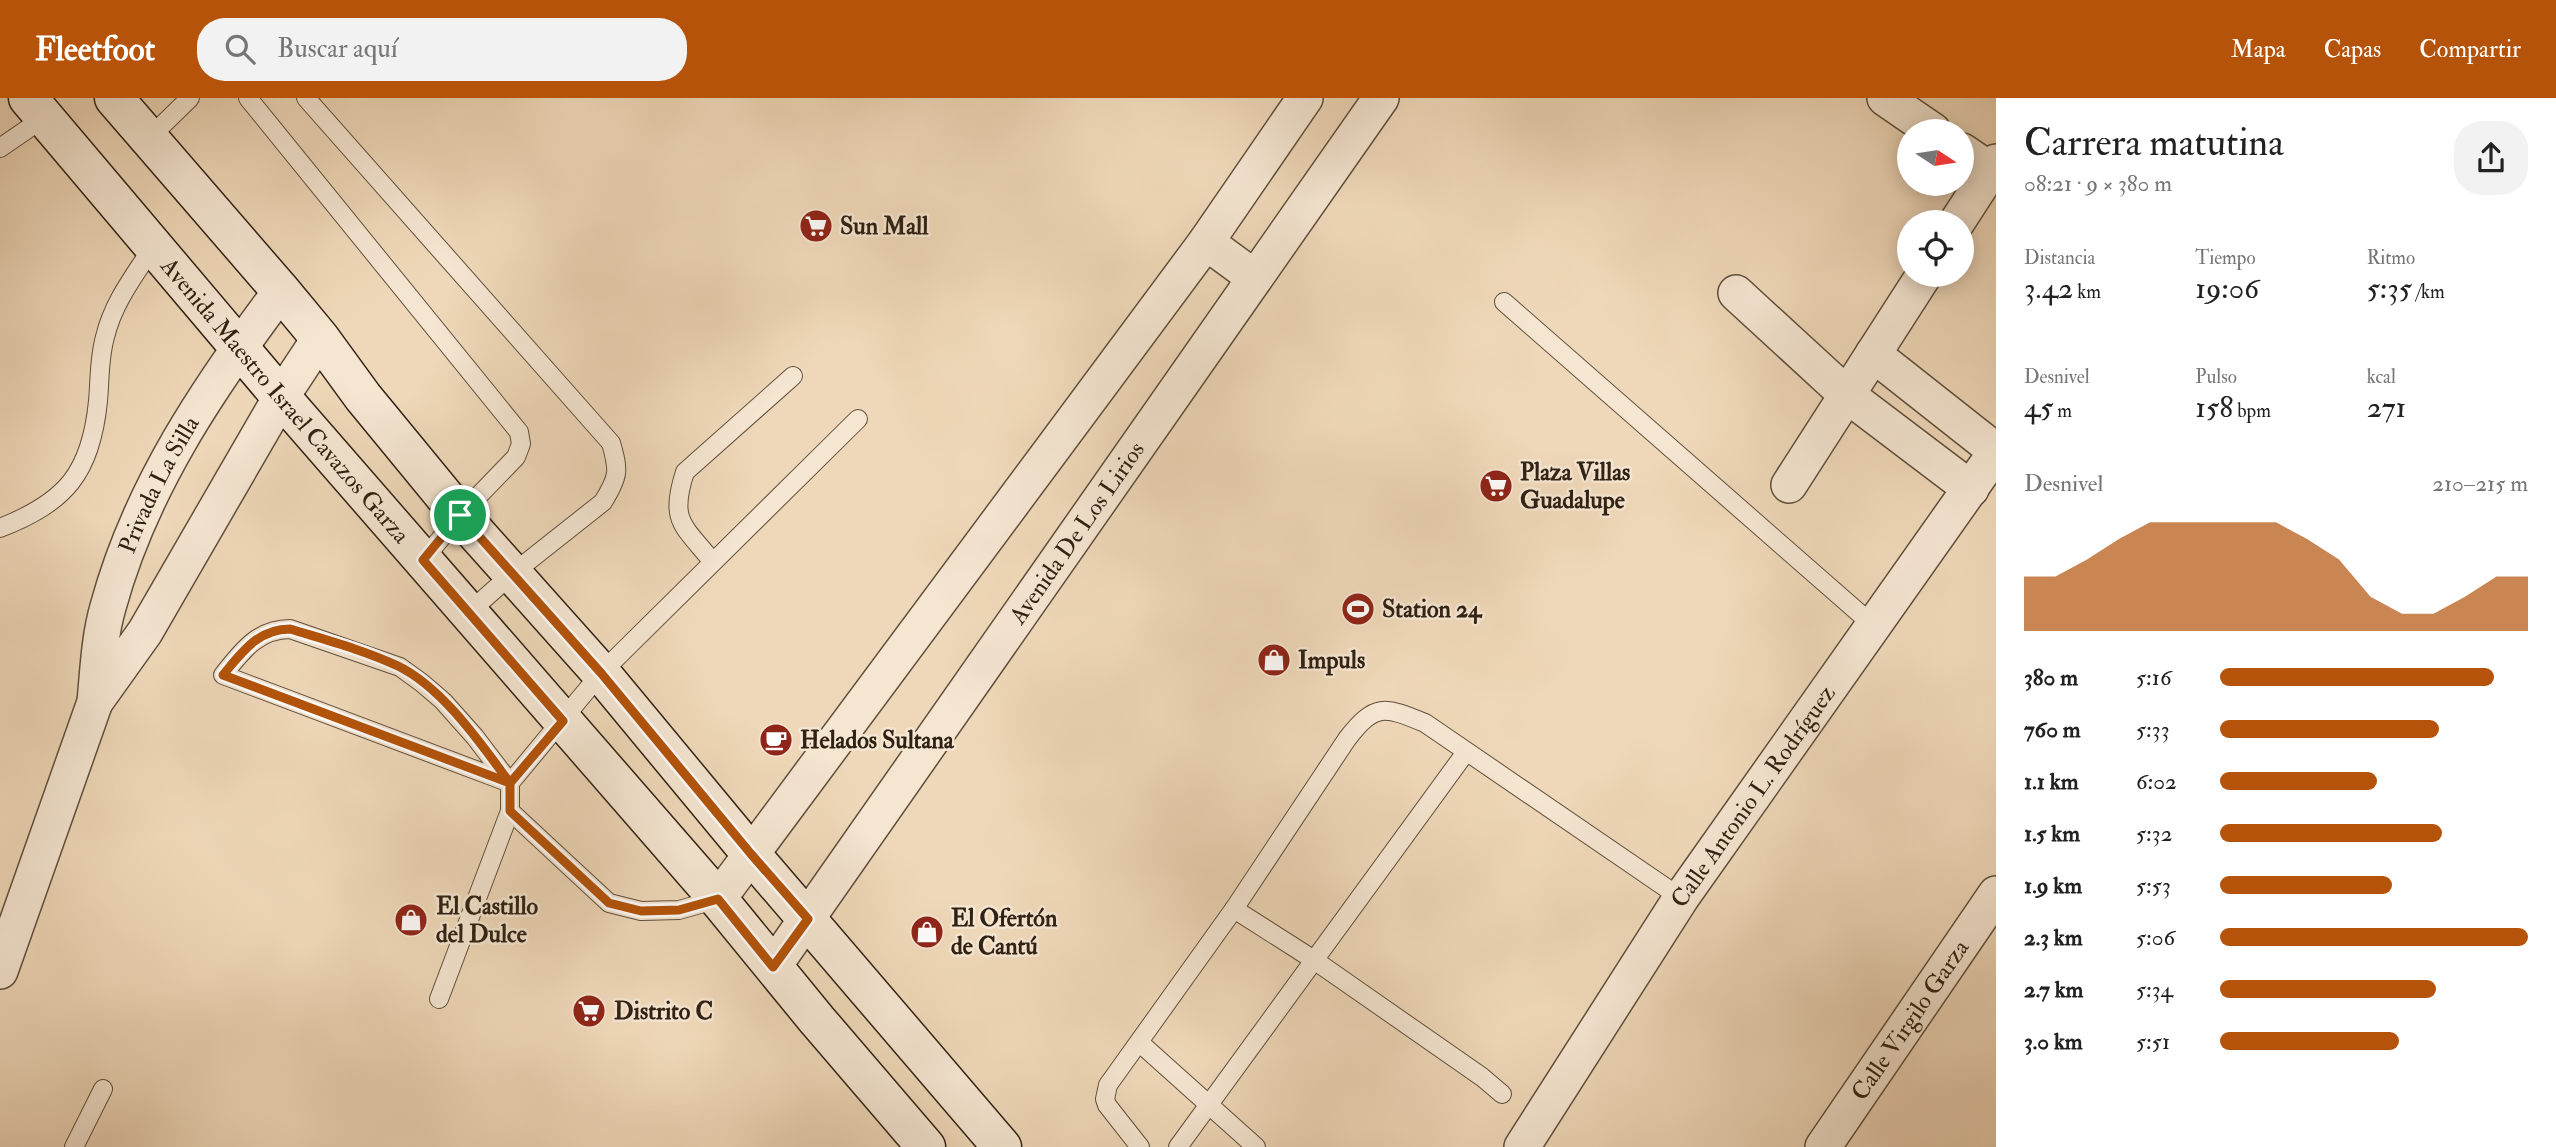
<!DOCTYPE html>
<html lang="es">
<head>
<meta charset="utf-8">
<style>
  :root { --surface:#fff; --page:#f2f2f2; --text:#222; --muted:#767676; --accent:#b45309 }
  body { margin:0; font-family:"IM FELL Double Pica",serif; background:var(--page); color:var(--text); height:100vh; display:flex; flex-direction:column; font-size:26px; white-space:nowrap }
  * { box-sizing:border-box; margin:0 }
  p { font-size:23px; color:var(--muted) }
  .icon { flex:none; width:38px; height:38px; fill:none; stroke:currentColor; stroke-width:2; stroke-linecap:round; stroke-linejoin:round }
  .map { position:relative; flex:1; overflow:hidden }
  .panel { display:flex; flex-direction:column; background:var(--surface); width:560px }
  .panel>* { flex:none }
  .needle { width:46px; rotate:102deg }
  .tools { position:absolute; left:1897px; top:21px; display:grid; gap:14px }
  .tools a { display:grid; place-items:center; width:77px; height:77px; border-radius:50%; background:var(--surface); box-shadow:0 4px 18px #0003; font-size:35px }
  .pin { position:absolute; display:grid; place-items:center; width:60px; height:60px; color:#fff; margin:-30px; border:4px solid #fff; border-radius:50%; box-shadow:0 2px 7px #0007 }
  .round { display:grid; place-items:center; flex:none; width:74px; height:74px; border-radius:28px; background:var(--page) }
  .summary { display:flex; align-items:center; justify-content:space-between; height:119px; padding:0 28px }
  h1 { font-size:38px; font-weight:600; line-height:52px }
  .metrics { display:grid; grid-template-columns:repeat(3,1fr); gap:10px; height:119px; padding:7px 28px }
  .metrics div { display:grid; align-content:center }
  .metrics b { font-size:30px; font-weight:600 }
  .metrics small { font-size:19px; font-weight:400 }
  .metrics p { font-size:19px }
  .chart { height:196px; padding:14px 28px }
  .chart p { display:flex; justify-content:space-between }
  .chart svg { width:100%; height:126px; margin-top:7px; fill:var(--accent); opacity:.7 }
  ul { padding:0 28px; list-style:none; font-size:23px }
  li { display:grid; grid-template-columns:112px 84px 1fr; align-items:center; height:52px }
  li i { height:18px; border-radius:9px; background:var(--accent) }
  header { display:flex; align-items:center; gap:42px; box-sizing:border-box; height:98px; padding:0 35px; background:var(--accent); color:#fff }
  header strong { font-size:33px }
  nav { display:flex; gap:38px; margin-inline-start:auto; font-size:24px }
  .search { width:490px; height:63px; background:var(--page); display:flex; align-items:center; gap:18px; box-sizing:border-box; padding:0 24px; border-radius:28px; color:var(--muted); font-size:26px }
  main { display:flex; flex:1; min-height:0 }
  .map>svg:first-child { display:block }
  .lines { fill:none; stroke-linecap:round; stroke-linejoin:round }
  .service-casing { stroke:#5f4f3c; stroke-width:20 }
  .minor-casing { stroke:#5f4f3c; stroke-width:38 }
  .secondary-casing { stroke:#2f2113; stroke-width:41 }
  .service { stroke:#f5e6d2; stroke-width:18 }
  .minor { stroke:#f5e6d2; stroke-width:35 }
  .secondary { stroke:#f5e6d2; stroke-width:38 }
  .route-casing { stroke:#fff; stroke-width:14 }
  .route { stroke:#b45309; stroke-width:9 }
  .labels { text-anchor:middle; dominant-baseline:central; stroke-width:5; stroke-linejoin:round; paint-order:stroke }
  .poi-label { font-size:24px; font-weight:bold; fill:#2f2113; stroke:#f5e6d2; text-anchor:start }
  .street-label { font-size:24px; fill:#2f2113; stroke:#f5e6d2 }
</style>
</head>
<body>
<header>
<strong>Fleetfoot</strong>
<div class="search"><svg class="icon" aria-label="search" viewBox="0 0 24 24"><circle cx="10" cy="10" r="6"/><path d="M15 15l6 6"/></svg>Buscar aquí</div>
<nav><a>Mapa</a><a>Capas</a><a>Compartir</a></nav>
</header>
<main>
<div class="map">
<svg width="1996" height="1049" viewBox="0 0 1996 1049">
  <rect width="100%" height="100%" fill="#efd8b9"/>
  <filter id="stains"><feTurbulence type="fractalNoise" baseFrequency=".00286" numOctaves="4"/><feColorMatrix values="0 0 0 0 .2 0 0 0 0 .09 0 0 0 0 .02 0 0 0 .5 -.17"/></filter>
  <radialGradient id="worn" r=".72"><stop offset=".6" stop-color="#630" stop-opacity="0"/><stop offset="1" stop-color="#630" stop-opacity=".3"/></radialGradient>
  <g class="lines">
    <defs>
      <g id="service">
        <path d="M248,0l271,334 2,12 -5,13 -56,58 -37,45"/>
        <path d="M306,0l305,345c8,28 8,33 -8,59l-91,72 -44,39"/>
        <path d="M149,40l41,-40"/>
        <path d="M0,50l45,-31"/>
        <path d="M1504,204l370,324"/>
        <path d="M0,430c66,-26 91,-55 98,-127 2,-22 1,-43 7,-64 8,-34 29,-61 48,-90"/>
        <path d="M712,463c-29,-36 -43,-40 -27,-89l108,-96"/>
        <path d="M718,801l-39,11 -38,1 -32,-8 -99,-92v-28l-35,-46 -32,-36 -21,-18 -22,-16 -110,-38c-32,0 -48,22 -67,46l287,108 91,-110 257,-254"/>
        <path d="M1234,811l80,51 168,117 20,17"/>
        <path d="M439,901l71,-188"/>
        <path d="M1140,945l116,104"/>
        <path d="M74,1049l29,-58"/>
        <path d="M1140,1049l-33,-42 -2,-6 3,-14 126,-176 113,-170c28,-36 37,-33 78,-16l256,175"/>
        <path d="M1178,1049l288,-395"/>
      </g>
      <g id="minor">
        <path d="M1885,0l48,33"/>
        <path d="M1962,53l28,19"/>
        <path d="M1957,124l39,-60"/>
        <path d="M1206,144l49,36"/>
        <path d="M1736,195l111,102 124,94"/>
        <path d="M1873,256l123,97"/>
        <path d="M1789,387l135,-210"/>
        <path d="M95,604l50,-70 136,-235 39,-59"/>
        <path d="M718,801l488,-657 99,-144"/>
        <path id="s1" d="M773,869l608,-869"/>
        <path id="s2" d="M0,873l95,-269c3,-31 4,-64 13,-95 32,-118 100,-219 173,-316"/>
        <path id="s3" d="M1522,1049l159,-249 315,-446"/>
        <path id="s4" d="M1823,1049l173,-253"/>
      </g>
      <g id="secondary">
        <path id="s5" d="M28,0l253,299 437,502 99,121 109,127"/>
        <path d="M114,0l167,193 39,47 43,59 97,118 141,158 150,181 251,293"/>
      </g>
    </defs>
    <use href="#service" class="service-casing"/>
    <use href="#minor" class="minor-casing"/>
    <use href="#secondary" class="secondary-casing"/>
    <use href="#service" class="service"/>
    <use href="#minor" class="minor"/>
    <use href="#secondary" class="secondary"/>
  </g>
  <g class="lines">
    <defs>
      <path id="route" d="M460,417l-37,45 140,161 -53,62c-29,-39 -67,-95 -112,-117 -34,-16 -72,-26 -108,-37 -32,0 -48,23 -67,46l287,108v28l99,92 32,8 38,-1 39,-11 55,68 35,-48 -57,-65 -150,-181 -141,-158"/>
    </defs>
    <use href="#route" class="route-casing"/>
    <use href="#route" class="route"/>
  </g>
  <defs>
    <symbol id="supermarket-disc" viewBox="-11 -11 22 22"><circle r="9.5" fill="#8f2418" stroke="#f5e6d2"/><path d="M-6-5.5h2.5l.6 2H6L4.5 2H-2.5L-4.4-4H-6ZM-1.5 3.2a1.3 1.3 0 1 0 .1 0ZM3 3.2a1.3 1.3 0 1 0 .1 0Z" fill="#fff"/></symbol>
    <symbol id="stadium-disc" viewBox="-11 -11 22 22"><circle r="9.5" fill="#8f2418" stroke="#f5e6d2"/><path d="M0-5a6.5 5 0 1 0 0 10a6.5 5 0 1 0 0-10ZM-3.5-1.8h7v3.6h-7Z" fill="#fff"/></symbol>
    <symbol id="shop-disc" viewBox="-11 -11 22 22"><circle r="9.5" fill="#8f2418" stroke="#f5e6d2"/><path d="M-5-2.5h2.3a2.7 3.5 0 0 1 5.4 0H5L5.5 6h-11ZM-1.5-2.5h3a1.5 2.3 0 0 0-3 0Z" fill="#fff"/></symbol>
    <symbol id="cafe-disc" viewBox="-11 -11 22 22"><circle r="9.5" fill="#8f2418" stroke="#f5e6d2"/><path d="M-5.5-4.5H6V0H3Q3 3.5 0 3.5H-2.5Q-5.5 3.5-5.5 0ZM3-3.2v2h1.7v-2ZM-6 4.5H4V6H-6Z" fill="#fff"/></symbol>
  </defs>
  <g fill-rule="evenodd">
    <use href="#supermarket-disc" x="797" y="109" width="38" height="38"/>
    <use href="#supermarket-disc" x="1477" y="369" width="38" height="38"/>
    <use href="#stadium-disc" x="1339" y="492" width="38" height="38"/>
    <use href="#shop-disc" x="1255" y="543" width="38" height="38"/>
    <use href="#cafe-disc" x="757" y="623" width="38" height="38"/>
    <use href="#shop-disc" x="392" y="803" width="38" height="38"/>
    <use href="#shop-disc" x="908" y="815" width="38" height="38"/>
    <use href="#supermarket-disc" x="570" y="894" width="38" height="38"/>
  </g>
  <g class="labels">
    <g class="poi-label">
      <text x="840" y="128">Sun Mall</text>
      <text x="1520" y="374">Plaza Villas<tspan x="1520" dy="28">Guadalupe</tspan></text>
      <text x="1382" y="511">Station 24</text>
      <text x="1298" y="562">Impuls</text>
      <text x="800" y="642">Helados Sultana</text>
      <text x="436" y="808">El Castillo<tspan x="436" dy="28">del Dulce</tspan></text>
      <text x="951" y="820">El Ofertón<tspan x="951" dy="28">de Cantú</tspan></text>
      <text x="614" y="913">Distrito C</text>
    </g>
    <g class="street-label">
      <text stroke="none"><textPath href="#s5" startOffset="397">Avenida Maestro Israel Cavazos Garza</textPath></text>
      <text stroke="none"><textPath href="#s2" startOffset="514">Privada La Silla</textPath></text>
      <text stroke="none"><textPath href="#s1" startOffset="530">Avenida De Los Lirios</textPath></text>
      <text stroke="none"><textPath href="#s3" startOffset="420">Calle Antonio L. Rodríguez</textPath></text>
      <text stroke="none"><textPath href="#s4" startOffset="154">Calle Virgilo Garza</textPath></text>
    </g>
  </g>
  <rect width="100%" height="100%" filter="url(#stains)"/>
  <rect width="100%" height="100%" fill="url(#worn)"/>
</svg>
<div class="tools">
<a><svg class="needle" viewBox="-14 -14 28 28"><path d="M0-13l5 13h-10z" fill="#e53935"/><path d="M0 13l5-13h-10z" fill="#767676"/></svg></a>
<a><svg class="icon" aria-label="locate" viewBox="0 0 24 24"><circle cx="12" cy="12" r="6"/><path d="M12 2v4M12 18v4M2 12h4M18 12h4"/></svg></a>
</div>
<div class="pin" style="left:460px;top:417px;background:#1e9e55"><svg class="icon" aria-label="arrive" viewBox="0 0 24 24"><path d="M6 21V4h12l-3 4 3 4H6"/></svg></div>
</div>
<section class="panel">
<div class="summary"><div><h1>Carrera matutina</h1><p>08:21 · 9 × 380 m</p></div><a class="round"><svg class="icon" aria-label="share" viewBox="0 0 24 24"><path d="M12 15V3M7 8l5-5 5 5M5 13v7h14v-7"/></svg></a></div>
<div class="metrics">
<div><p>Distancia</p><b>3.42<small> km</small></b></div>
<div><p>Tiempo</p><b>19:06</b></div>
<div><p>Ritmo</p><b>5:35<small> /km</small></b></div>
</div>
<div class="metrics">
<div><p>Desnivel</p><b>45<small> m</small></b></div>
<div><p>Pulso</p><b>158<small> bpm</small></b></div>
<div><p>kcal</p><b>271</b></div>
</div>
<div class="chart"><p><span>Desnivel</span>210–215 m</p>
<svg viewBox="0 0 160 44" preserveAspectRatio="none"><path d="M0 44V25L10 25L20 19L30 12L40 6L50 6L60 6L70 6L80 6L90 12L100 19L110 32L120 38L130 38L140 32L150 25L160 25V44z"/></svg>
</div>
<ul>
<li><b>380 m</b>5:16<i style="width:89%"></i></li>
<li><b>760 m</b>5:33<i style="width:71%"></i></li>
<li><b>1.1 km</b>6:02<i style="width:51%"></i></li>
<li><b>1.5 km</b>5:32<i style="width:72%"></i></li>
<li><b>1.9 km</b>5:53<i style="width:56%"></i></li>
<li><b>2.3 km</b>5:06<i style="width:100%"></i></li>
<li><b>2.7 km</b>5:34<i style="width:70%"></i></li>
<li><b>3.0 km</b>5:51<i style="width:58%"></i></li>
</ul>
</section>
</main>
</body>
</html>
